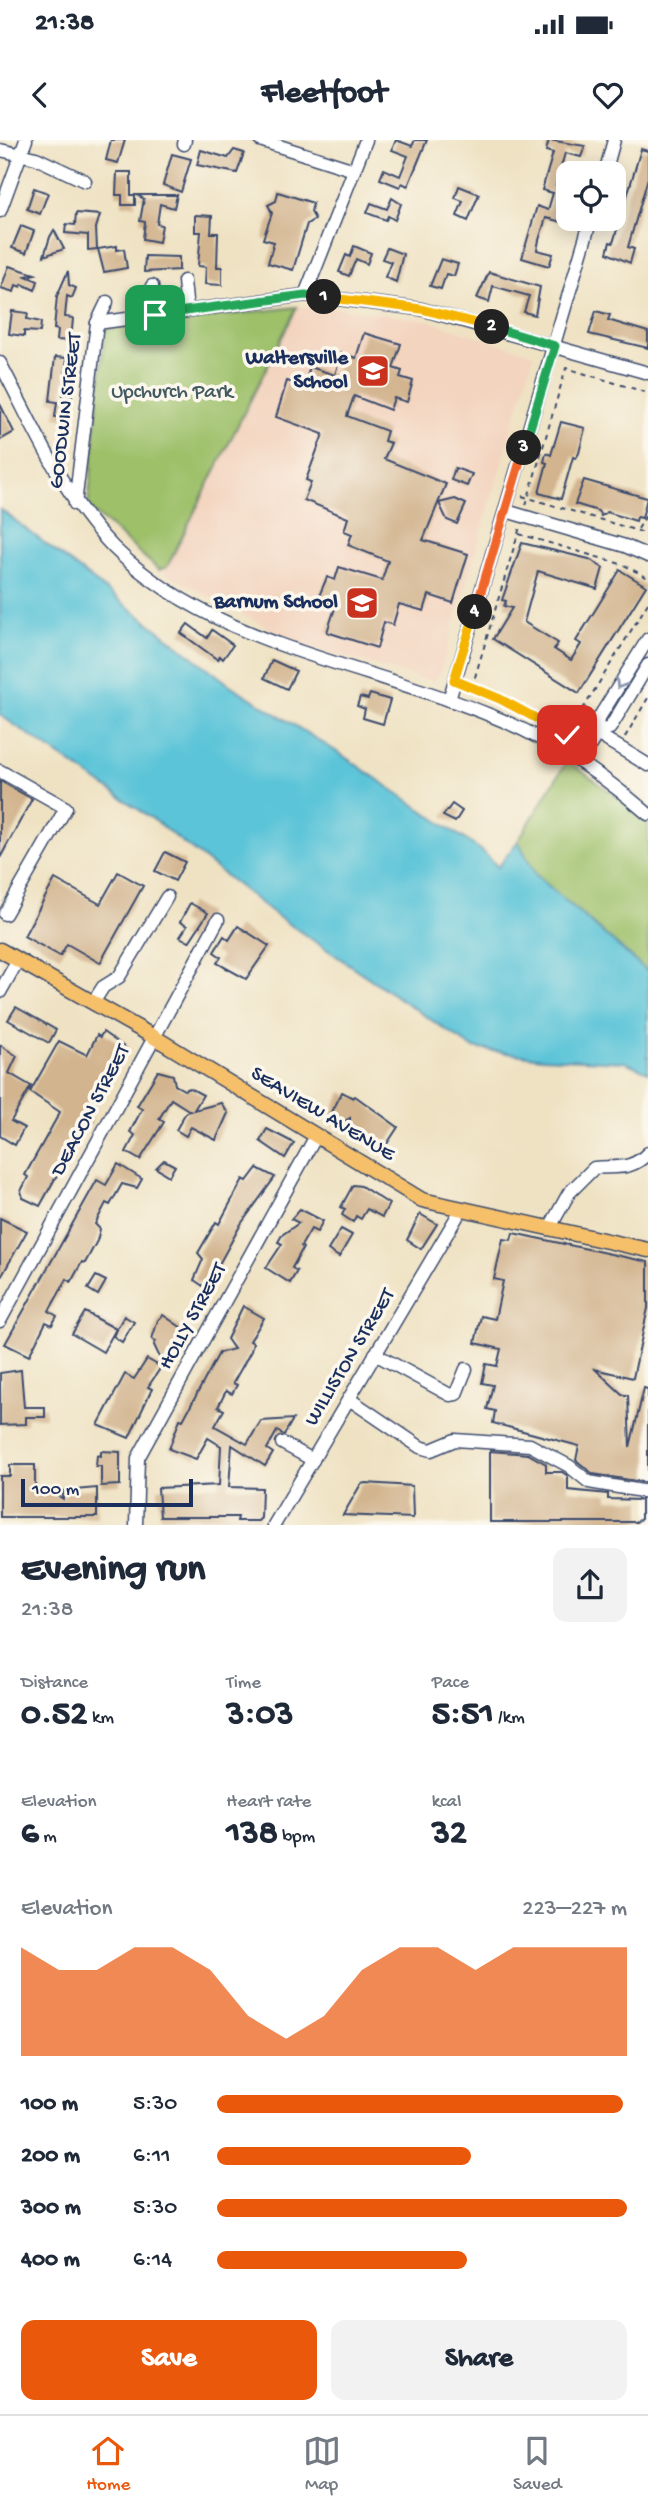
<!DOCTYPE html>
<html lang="en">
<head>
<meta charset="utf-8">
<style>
  :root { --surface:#fff; --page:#f2f2f3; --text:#1f2937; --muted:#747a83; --line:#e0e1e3; --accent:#ea580c }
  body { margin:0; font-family:"Gochi Hand",sans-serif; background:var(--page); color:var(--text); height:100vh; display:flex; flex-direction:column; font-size:26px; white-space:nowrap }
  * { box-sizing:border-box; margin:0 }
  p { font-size:23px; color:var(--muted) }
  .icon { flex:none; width:38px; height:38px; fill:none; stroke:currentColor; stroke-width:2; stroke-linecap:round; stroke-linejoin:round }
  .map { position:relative; height:1385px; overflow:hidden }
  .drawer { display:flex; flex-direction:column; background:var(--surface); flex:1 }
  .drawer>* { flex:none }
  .controls { position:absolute; left:556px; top:21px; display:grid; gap:14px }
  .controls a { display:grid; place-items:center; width:70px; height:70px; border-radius:14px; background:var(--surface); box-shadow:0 4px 18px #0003; font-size:35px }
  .scale { position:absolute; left:21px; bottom:18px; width:172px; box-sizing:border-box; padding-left:7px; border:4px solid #1b2f5e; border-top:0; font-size:19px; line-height:24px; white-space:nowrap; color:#1b2f5e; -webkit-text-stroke:5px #fbf7ec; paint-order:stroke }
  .pin { position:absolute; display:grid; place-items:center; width:60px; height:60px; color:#fff; margin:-30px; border-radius:14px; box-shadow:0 4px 10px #0006 }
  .km { position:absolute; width:35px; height:35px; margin:-18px; border-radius:50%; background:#222; color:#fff; font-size:19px; line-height:35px; text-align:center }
  .round { display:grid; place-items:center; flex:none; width:74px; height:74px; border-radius:14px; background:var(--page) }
  .summary { display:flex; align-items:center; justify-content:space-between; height:119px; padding:0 21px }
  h1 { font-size:38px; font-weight:700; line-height:52px }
  .metrics { display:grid; grid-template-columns:repeat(3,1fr); gap:10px; height:119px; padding:7px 21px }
  .metrics div { display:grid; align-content:center }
  .metrics b { font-size:35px; font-weight:700 }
  .metrics small { font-size:19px; font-weight:400 }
  .metrics p { font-size:19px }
  .chart { height:196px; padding:14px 21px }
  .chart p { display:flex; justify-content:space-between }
  .chart svg { width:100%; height:126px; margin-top:7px; fill:var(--accent); opacity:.7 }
  .primary-button { display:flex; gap:14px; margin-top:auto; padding:14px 21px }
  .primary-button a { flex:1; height:80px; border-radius:14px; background:var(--accent); color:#fff; font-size:28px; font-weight:700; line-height:80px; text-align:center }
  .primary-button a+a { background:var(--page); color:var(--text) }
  ul { padding:0 21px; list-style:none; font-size:23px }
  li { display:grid; grid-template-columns:112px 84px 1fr; align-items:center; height:52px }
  li i { height:18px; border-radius:9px; background:var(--accent) }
  .status { display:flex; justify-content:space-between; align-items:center; height:49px; padding:0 35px; background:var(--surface); direction:ltr }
  .status svg { height:19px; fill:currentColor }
  header { display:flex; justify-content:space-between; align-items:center; height:91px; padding:0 21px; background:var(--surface); font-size:32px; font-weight:700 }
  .menu { display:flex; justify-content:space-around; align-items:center; height:98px; border-top:2px solid var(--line); background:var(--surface); font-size:19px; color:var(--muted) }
  .menu a { display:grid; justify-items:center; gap:4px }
  .menu .on { color:var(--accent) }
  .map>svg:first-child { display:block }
  .built { fill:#f3d4bf }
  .green { fill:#9dc069; stroke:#5c7864; stroke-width:2 }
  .water { fill:#5cc4d8; stroke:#3c7a9b; stroke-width:2 }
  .building { fill:#d2b48e }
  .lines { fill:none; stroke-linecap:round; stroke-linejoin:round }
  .minor-casing { stroke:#3b4a6d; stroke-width:15 }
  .major-casing { stroke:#3b4a6d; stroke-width:17 }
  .path { stroke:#3b4a6d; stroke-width:2; stroke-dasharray:5 5; stroke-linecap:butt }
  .minor { stroke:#fff; stroke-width:12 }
  .major { stroke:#f6c06b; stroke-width:14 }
  .oneway { stroke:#8d97ae }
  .split-1-casing { stroke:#fff; stroke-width:14 }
  .split-2-casing { stroke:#fff; stroke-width:14 }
  .split-3-casing { stroke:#fff; stroke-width:14 }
  .split-4-casing { stroke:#fff; stroke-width:14 }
  .split-5-casing { stroke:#fff; stroke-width:14 }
  .split-1 { stroke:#22a559; stroke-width:9 }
  .split-2 { stroke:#f5b400; stroke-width:9 }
  .split-3 { stroke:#22a559; stroke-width:9 }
  .split-4 { stroke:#f0652b; stroke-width:9 }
  .split-5 { stroke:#f5b400; stroke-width:9 }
  .labels { text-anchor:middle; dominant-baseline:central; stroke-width:7; stroke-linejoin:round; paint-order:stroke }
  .poi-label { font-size:21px; font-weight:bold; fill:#1b2f5e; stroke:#fbf7ec; text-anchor:end }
  .park-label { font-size:21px; fill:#425a61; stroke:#fbf7ec }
  .street-label { font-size:21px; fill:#1b2f5e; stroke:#fbf7ec }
</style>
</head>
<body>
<div class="status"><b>21:38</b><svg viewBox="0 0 49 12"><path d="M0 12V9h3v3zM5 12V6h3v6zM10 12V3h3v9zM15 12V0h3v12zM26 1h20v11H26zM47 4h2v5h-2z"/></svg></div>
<header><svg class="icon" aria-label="back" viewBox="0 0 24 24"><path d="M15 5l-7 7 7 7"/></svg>Fleetfoot<svg class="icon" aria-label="heart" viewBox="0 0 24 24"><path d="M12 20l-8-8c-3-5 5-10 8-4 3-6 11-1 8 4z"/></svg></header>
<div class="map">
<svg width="648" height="1385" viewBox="0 0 648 1385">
  <rect width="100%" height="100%" fill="#fbf7ec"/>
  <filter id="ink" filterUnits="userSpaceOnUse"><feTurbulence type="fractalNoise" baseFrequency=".0143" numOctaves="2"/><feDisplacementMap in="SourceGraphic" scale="14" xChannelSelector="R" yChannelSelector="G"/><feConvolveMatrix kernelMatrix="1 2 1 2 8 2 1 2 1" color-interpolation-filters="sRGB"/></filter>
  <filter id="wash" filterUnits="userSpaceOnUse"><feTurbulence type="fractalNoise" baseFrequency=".00686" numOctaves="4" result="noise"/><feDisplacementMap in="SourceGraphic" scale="28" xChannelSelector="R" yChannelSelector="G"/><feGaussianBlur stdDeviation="1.57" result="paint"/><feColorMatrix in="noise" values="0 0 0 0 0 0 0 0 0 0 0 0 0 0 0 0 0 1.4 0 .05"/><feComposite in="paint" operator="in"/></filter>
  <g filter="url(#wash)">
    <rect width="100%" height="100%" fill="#efe2c3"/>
    <path class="built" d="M322,166l104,14 108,34 -94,319 -5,9 -137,-38 -134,-71 133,-266z"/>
    <g class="green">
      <path d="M297,167l-130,260 -8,3 -71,-63 17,-178z"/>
      <path d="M567,621l44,31 37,31v149l-112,-97 -18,-34z"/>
    </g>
    <path class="water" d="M0,369l230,176 112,70 140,96 16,16 20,-26 18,34 112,97v100l-23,-10 -83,-4 -69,-10 -196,-132 -123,-96 -154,-105z"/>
    <g id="blocks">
      <g class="building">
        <path d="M111,0h14l-7,23 -12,-3z"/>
        <path d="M396,0l16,6 3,-6h12l-19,46 -6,-3 -2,4 -20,-8 4,-10 16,7 8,-20 -16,-6z"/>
        <path d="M549,0l36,6 -4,11 -16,-4 -9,32 13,4v10l-7,23 -16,-4 -7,22 -2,10 16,4 -4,12 -27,-8 15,-52 11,4 5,-17 -11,-3 11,-37 -7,-2z"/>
        <path d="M641,9l7,2v27l-20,69 6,2 -4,14 -23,-10 3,-11 3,1z"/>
        <path d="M201,10l27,8 6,-8 10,3 -7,20 -40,-8z"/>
        <path d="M172,14l19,5 -10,33 -18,-7z"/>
        <path d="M117,32h14v23h4v10h-13v-10h-6z"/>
        <path d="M459,46l20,8 -11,27 -11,-5 6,-15 -8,-3z"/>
        <path d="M34,48l14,5 -8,21 -13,-5z"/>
        <path d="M278,52l35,11 -2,9 4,7 -8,5 -14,46 -25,-7 6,-21 -11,-3 9,-26 -4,-8 8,-4z"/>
        <path d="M137,55h40l-3,13 -14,-4 -3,20 5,1 -3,17 -16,-3 2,-17 -5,-1 4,-22z"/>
        <path d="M392,58l9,6 -6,16 -7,-4 -2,4 -19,-7 4,-10 16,6z"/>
        <path d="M76,73l24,2 -4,13 1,21 -9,1v-15l-23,-2 1,-9 9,1z"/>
        <path d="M195,75l17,1 -1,17h7l-1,34h5v18l-17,-1 1,-17 -8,-1 3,-34h-6z"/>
        <path d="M21,86l13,5 -8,22 -14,-5z"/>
        <path d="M54,90l10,19 -20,7 6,-19z"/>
        <path d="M117,106v4l7,-1 3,19 -23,4 -6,-23z"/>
        <path d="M354,106l17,7 -4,11 -11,-5 -7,17 -10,-4 7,-17 4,2z"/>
        <path d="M387,108l16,6 -7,28 -11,-5 6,-15 -9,-3z"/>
        <path d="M145,116l34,1v13l-35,2z"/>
        <path d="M441,119l17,5 -4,12 -8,-2 -5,15 -11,-3z"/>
        <path d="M9,126l26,8 -9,2 12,5 -3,9 -13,-6 -1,3 -5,-2 -2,7 -13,-4z"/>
        <path d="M68,131l1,14 7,3 -4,10 -5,-2 -2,21 8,1 -2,23 -14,-1 1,-10 -4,-1 3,-33z"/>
        <path d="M489,132l51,15 -5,28 -11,-3 5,-16 -36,-10 -4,16 -12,-4z"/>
        <path d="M12,171l16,2 -1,6 14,3 -1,10 -16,-1v5l-15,-2z"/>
        <path d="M596,171l14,4 -2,5 40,12v16l-59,-14z"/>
        <path d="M364,193l37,11 -8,24 9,3 -2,6 13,4 -6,21 -13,-4 -4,12 -36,-14 -7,20 40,15 -3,10 7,2 -7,16 62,25 -23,56 45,14 -15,49 -24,-8 -5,16 -25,-7 -6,21 -9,-3 -7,26 -50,-16 8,-24 -8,-3 2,-6 -10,-3 8,-19 8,3 4,-13 43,13 6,-19 -40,-16 4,-11 -8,-3 4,-13 -44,-18 7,-18 -5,-2 17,-46 -47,-17 11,-36 17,5 6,-19 25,8 6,-22 15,5z"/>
        <path d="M55,217l12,1 -4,37 9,1 -3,23 -14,-2 2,-15 -7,-1z"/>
        <path d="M0,264l14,28 -14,8z"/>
        <path d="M561,282l24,6 -6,25 -3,5 -3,-1 -12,42 -22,-6 8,-30 -3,-1 2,-9 5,2z"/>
        <path d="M455,328l17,6 -5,12 -16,-6z"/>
        <path d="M584,340l63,18 -5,20 -5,-1 -1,4 -29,-9 -6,4 -3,-5 -23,-7z"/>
        <path d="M455,359l11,5 -9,20 -10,-4 -8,-17z"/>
        <path d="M522,403l67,16 14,9 -6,21 -59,-18 -14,51 34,21 -4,6 17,11 10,-16 -5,-3 44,-71 26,16 -67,107 -86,-54 19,-31 -8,-2 2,-5 -4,-1z"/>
        <path d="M188,484l19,14 5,-8 21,15 -10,14 -3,-3 -2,4 -37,-27z"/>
        <path d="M272,520l24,11 -9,18 -23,-11z"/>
        <path d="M370,554l20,6 -7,24 -20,-6 2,-9 -8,-3 3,-9 8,2z"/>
        <path d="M0,641l32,18 -32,59z"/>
        <path d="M452,664l10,7 -7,11 -12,-6z"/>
        <path d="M165,712l20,10 -10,19 -20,-10z"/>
        <path d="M118,732l25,14 -43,77 -33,-19 -7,12 -36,-20 31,-57 45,25z"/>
        <path d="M190,763l18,10 -19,29 -9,-5 7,-11 -7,-4z"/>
        <path d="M238,786l31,20 -23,33 -29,-16 4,-6 -7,-5 10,-16 5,4z"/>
        <path d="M16,867l40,23 -7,13 -41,-23z"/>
        <path d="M103,892l24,17 -40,67 6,4 -5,9 -4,-3 -44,80 -17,-8 -2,-7 7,-14 -3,-2 35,-63 -30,-20 29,-51 28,14 10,-20 3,2z"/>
        <path d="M0,905l17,11 -8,17 22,13 -20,35 13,7 -9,17 -15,-9z"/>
        <path d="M158,931l15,4 2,10 9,5 6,-2 13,7 -9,15 27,-7 7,10 -12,27 -25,-13 -5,9 -10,-6 10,-18 4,-1 -19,-12 -12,20 5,3 -24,38 -14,-8 9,-17 -5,-3 12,-23 -5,-3z"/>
        <path d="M342,952l11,6 2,-2 43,31 -15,23 -33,-19v-13l-10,6 -11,-6z"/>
        <path d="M267,989l27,14 -9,15 -25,-17z"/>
        <path d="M164,1020l11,6 -6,10 -13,-8z"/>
        <path d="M118,1024l24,15 -5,9 -15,-4 -12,21 -4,-2 -11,21 5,5 -3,12 -12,22 -3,-1 -11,20 -4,-3 -18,32 8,5 -5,9 -6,-3 -17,34 -24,-12 92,-164 9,5z"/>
        <path d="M257,1028l18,9 -34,47 -35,64 -12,-8 9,-21 -5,-6 18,-31 3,2 24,-45 4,2z"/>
        <path d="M353,1045l8,1 28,18 -7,13 -15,-8 -6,10 -5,-3 -3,6 -11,-7 3,-6 -4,-2z"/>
        <path d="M300,1069l23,12 -6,11 -6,-3 -10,17 2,2 -11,20 5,3 -7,12 -24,-15 16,-24 -4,-2 4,-7 17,-12 -8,-4z"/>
        <path d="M420,1074l17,10 -16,25 -14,-9z"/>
        <path d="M0,1078l27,13 -27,48z"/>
        <path d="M341,1089l11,6 -13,22 -11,-7z"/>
        <path d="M513,1093l135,29v46l-15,70 -38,-9 28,26h5l2,52 14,-59 4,1v94l-55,-9 -17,-14 3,-14 -86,-23 2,-12 -8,-2 6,-24 -11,-2 4,-19 11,2 4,-17 -26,-6 6,-27 14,3 8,-38 -9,-2 9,-40 8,1z"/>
        <path d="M96,1136l10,5 -8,14 -10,-6z"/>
        <path d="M243,1166l21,12 -14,23 3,2 -2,8 -18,32 4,2 -5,9 -6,-3 -8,16 6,3 -9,16 32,18 14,-23 32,-2 -9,16 -7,-4 -10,18 6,4 -8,13 -33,-21 -3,42 33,1 -1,30 -3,3h-21l1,-4h-78l-2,-29 61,-3 2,-39 -13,-8 -12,21 -27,-10 11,-30 3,1 36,-67 15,-4 -7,-10z"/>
        <path d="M85,1172l31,17 -13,23 -31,-18z"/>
        <path d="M163,1175l22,15 -22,34 -9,-19 2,-4 -4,-2 6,-19z"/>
        <path d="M124,1176l10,6 -12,20 -9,-6z"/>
        <path d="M147,1219l14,8 -13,20 4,2 -23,49 -31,-13 27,-51 9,5z"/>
        <path d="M21,1230l3,37h21v10h-19v7l-26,1v-52z"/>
        <path d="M101,1311l19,1v33l-19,1v-20h-5l1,-11 4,1z"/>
        <path d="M490,1311l38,3 18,10v8h16l6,4v14l40,4v5l33,1v19l-5,3h-146z"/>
        <path d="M10,1325h25v29h20l8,5v-8l34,-3v29h-97v-41h10z"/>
        <path d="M366,1343l46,3 1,32 -70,-3 18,-31z"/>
      </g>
    </g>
  </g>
  <g filter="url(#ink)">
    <use href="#blocks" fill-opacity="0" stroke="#3b4a6d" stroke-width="2"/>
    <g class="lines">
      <defs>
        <g id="minor">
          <path d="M260,0l94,30"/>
          <path d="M184,4l1,-4"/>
          <path d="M0,10l36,8 49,23"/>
          <path d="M605,33l9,-33"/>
          <path d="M0,71l26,-71"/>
          <path d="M184,141l3,30"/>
          <path d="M152,146l2,29"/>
          <path d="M305,155l61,-155"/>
          <path d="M97,183l208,-28 116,14 227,64"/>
          <path d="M0,223c34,64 62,132 113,184 100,99 254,117 379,169 58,23 109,57 156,98"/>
          <path d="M75,364l22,-181 10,-21"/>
          <path d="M506,371l119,35 23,10"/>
          <path d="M449,560l142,-481"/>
          <path d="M599,591l11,-3 38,-63"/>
          <path d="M597,594l51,31"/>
          <path d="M580,621l19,-30 -2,-10 51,-82"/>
          <path d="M0,631l66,37 -61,106"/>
          <path d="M0,852l18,-32"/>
          <path d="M93,863l10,-16 16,-10 48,-80"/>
          <path d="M549,1089l20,-36 25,-25c23,-2 37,3 54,-15"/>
          <path d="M0,1181l218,-401"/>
          <path d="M375,1214l75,41 6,-1 10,-25"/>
          <path d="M349,1259l71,48 11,3 24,-10 75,5 39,21 20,16 59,10"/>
          <path d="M282,1303l31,17"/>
          <path d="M136,1385l2,-67 178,-322"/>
          <path d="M274,1385l187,-315"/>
        </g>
        <path id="major" d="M0,810l154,87 268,163 226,50"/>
      </defs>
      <use href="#minor" class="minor-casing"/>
      <use href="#major" class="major-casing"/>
      <g class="path">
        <path d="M522,356l126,38"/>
        <path d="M526,365l40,-137 82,25"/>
        <path d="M638,389l10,-17"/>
        <path d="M519,394l105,31 24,13"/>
        <path d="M465,544l112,56"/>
        <path d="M472,547l48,-160"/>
        <path d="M567,595l81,-132"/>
        <path d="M625,597l23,-39"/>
      </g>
      <use href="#minor" class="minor"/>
      <use href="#major" class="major"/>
    </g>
    <defs><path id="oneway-chevron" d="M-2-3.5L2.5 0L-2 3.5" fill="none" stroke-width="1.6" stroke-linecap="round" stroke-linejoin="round" transform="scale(1.75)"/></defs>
    <use class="oneway" href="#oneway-chevron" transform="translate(620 544) rotate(122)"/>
  </g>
  <g class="lines" filter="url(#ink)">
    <defs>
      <path id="split-1" d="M155,175l150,-20 19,2"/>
      <path id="split-2" d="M324,157l97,12 71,18"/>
      <path id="split-3" d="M492,187l63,19 -31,102"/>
      <path id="split-4" d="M475,472l49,-164"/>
      <path id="split-5" d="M475,472l-21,68 46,19 67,36"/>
    </defs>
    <use href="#split-1" class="split-1-casing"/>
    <use href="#split-2" class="split-2-casing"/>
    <use href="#split-3" class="split-3-casing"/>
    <use href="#split-4" class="split-4-casing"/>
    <use href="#split-5" class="split-5-casing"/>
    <use href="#split-1" class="split-1"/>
    <use href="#split-2" class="split-2"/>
    <use href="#split-3" class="split-3"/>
    <use href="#split-4" class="split-4"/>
    <use href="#split-5" class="split-5"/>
  </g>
  <defs>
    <symbol id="school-square" viewBox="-11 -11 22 22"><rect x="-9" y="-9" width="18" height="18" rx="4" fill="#c8321e" stroke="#fbf7ec"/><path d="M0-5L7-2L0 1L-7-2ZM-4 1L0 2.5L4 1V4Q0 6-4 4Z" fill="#fff"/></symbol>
  </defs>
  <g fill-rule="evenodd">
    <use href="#school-square" x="354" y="212" width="38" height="38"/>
    <use href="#school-square" x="343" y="444" width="38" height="38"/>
  </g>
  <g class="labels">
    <g class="poi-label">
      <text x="348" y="219">Waltersville<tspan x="348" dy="24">School</tspan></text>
      <text x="338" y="463">Barnum School</text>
    </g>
    <g class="park-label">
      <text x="172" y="253">Upchurch Park</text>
    </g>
    <g class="street-label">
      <text transform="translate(67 271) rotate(-83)">GOODWIN STREET</text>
      <text transform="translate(92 971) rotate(-62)">DEACON STREET</text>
      <text transform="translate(322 975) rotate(31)">SEAVIEW AVENUE</text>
      <text transform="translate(194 1177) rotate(-61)">HOLLY STREET</text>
      <text transform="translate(351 1218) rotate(-59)">WILLISTON STREET</text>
    </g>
  </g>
</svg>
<div class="controls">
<a><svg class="icon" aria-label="locate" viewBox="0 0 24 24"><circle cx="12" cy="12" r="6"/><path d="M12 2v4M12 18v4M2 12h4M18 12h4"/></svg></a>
</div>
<div class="scale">100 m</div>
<div class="pin" style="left:155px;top:175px;background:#1e9e55"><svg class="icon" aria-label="arrive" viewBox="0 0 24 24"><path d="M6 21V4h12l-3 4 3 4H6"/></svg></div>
<div class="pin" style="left:567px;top:595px;background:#d93025"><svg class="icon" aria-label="check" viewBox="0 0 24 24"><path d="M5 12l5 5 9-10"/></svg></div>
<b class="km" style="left:324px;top:157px">1</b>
<b class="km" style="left:492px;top:187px">2</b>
<b class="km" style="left:524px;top:308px">3</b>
<b class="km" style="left:475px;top:472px">4</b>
</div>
<section class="drawer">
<div class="summary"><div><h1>Evening run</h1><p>21:38</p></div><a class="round"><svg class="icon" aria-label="share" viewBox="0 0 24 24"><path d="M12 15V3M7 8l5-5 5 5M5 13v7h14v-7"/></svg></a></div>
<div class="metrics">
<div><p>Distance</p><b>0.52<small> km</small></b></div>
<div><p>Time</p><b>3:03</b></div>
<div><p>Pace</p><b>5:51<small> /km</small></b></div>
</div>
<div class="metrics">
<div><p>Elevation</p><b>6<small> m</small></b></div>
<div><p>Heart rate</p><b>138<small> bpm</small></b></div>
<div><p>kcal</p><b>32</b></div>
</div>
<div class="chart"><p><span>Elevation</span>223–227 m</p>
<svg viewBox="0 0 160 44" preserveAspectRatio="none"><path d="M0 44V6L10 14L20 14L30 6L40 6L50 14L60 30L70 38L80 30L90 14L100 6L110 6L120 14L130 6L140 6L150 6L160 6V44z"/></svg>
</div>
<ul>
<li><b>100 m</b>5:30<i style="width:99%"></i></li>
<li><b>200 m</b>6:11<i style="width:62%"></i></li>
<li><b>300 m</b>5:30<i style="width:100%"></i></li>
<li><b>400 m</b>6:14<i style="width:61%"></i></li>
</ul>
<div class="primary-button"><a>Save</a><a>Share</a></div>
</section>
<nav class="menu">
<a class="on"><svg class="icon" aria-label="home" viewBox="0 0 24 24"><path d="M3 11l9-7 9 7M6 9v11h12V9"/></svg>Home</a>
<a><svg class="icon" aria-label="map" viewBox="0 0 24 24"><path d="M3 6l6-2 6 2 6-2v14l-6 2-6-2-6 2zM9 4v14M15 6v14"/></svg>Map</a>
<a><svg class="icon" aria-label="saved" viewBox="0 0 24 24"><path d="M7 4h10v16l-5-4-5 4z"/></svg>Saved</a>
</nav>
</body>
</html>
